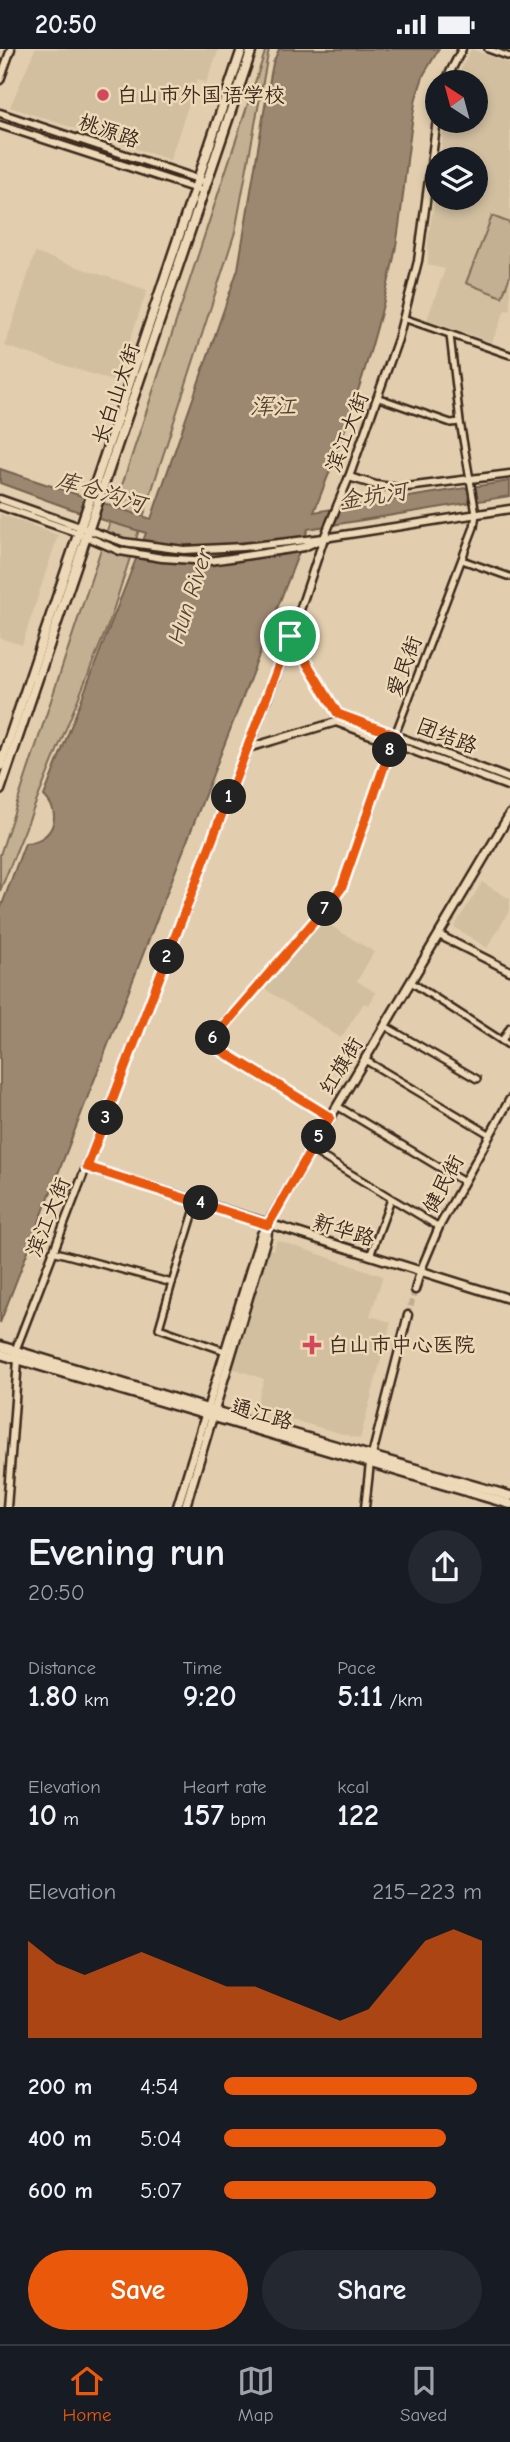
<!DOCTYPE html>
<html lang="en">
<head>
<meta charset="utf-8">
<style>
  :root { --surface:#171b24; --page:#242831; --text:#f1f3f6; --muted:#9ea1a6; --line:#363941; --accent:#ea580c }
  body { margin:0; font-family:"Comic Neue","LXGW WenKai TC",sans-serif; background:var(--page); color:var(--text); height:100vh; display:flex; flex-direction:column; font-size:26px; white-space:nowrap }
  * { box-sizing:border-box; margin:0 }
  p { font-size:23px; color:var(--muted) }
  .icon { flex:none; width:38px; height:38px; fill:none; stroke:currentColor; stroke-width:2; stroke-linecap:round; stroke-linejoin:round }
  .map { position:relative; height:1458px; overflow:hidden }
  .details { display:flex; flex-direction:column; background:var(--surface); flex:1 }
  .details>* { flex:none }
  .needle { width:46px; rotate:324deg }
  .fabs { position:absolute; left:425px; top:21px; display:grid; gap:14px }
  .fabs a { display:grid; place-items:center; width:63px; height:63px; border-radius:50%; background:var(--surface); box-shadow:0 4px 10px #0003; font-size:35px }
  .pin { position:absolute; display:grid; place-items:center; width:60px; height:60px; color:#fff; margin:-30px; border:4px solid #fff; border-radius:50%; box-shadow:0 2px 7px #0007 }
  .km { position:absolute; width:35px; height:35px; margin:-18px; border-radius:50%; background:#222; color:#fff; font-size:19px; line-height:35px; text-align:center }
  .round { display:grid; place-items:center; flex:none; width:74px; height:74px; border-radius:37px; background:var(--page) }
  .head { display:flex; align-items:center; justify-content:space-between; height:119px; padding:0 28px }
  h1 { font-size:38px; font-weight:800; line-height:52px }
  .figures { display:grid; grid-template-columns:repeat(3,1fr); gap:10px; height:119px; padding:7px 28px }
  .figures div { display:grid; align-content:center }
  .figures b { font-size:30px; font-weight:800 }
  .figures small { font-size:19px; font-weight:400 }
  .figures p { font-size:19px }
  .chart { height:196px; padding:14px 28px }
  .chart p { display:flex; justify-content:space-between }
  .chart svg { width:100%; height:126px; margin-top:7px; fill:var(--accent); opacity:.7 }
  .primary-button { display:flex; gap:14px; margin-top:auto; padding:14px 28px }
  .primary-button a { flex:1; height:80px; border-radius:42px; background:var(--accent); color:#fff; font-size:28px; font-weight:800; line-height:80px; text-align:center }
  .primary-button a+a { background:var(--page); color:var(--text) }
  ul { padding:0 28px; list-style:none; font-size:23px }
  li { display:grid; grid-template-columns:112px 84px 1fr; align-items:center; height:52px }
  li i { height:18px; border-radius:9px; background:var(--accent) }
  .status { display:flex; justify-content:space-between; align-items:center; height:49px; padding:0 35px; background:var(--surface); direction:ltr }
  .status svg { height:19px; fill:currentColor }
  .menu { display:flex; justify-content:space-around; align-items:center; height:98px; border-top:2px solid var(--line); background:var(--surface); font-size:19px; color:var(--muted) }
  .menu a { display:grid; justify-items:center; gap:4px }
  .menu .selected { color:var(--accent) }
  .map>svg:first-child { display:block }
  .built { fill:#d2bfa0 }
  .green { fill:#c3b093; stroke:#7f6d58; stroke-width:2 }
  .water { fill:#9c8871; stroke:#756250; stroke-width:2 }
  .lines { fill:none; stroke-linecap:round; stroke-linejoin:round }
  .tertiary-tunnel { stroke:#c1ad91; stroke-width:6; stroke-dasharray:6 3; stroke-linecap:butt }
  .minor-casing { stroke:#3b2a1e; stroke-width:10 }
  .tertiary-casing { stroke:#3b2a1e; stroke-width:11 }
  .secondary-casing { stroke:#3b2a1e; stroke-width:12 }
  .primary-casing { stroke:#3b2a1e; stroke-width:13 }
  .minor { stroke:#edd9b7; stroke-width:5 }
  .tertiary { stroke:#edd9b7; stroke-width:6 }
  .secondary { stroke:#edd9b7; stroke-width:7 }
  .primary { stroke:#edd9b7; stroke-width:8 }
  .route-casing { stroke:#fff; stroke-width:14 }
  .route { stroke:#ea580c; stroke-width:9 }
  .poi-dot { fill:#d1495b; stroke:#edd9b7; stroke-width:2.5 }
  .labels { text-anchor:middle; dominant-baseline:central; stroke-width:5; stroke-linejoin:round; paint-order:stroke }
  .poi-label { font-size:21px; fill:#3b2a1e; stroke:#edd9b7; text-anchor:start }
  .street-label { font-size:21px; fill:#3b2a1e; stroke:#edd9b7 }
  .water-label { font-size:23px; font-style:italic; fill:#534233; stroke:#edd9b7 }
</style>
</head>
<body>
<div class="status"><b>20:50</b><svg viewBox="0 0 49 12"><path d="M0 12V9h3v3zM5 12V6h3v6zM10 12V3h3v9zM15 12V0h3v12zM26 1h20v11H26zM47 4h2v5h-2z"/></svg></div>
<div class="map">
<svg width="510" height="1459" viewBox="0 0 510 1459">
  <rect width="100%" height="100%" fill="#e2ceae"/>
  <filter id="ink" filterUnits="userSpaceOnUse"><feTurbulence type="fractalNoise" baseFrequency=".0143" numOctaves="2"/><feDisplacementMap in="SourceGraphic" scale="14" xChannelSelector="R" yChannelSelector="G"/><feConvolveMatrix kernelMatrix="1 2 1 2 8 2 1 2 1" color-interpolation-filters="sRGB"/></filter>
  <g filter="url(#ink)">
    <g class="built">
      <path d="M35,0h184l-13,34 -9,-4 -27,81 -160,-53z"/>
      <path d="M471,0l39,15v247l-5,-1 -13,32 -65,-22 18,-51 -17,-4v-24l9,-59 1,16h38v-39h-36l5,-38h31v-39h-21z"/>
      <path d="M35,204l112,37 -31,92 -111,-36z"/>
      <path d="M0,465l58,21 -36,110 -22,-7z"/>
      <path d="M482,833l28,17v11l-23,38 -33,-21z"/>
      <path d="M318,869l56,34 -17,29 19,12 -7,12 -5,-2 -23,35 -81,-52z"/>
      <path d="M277,1191l106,36 -13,40 21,6 -31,117 -105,-30 9,-30 -32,-11 37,-119 4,1z"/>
    </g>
    <g class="green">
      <path d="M266,0h3l-34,183 -126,391 -109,268v-36z"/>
      <path d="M492,167l18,7v53l-8,21 -36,-14z"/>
    </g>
    <path class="water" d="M279,0h160l-15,25 -8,24c-10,53 -12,107 -22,159 -18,88 -47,172 -80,255l196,-31v15l-202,33 -308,794v-413l25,-67c27,-1 39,-28 19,-47l102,-263 -53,-16 -93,-34v-14l151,50 87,-250 27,-163 8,-43z"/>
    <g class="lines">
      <path class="tertiary-tunnel" d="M408,1266l7,-25"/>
      <defs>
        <g id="minor">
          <path d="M488,0l22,8"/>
          <path d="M403,269l107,37"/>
          <path d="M379,349l72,25 9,-1"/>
          <path d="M462,511l48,17"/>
          <path d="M411,933l99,64"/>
          <path d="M385,977l92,53"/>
          <path d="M502,992l8,-14"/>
          <path d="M365,1011l124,74"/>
          <path d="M337,1057l127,76"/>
          <path d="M330,1068l-121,-74 123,-141 10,-15 53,-152 79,-208 2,-13 -16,-92 -10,-87"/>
          <path d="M311,1101l128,77"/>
          <path d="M52,1202l120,32 -13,45 66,23"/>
          <path d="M370,1207l21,-57"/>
          <path d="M172,1234l22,-71"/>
        </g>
        <g id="tertiary">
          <path d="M0,31l11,-31"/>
          <path d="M445,33l17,-33"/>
          <path d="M0,64l201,67"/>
          <path d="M0,76l203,66"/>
          <path d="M349,428l27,8 23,3 111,-14"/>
          <path d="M0,450l123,43 61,8 59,-3 81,-9 186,-29"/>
          <path d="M0,457l78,27 42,18 42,7 47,3 22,-3 73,-11 18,-8"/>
          <path d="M291,588l48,77 171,65"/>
          <path d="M248,699l88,-26 174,65"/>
          <path d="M439,886l71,36"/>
          <path d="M415,1241l5,-18 19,-45 71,-128"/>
          <path d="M7,1459l11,-148 -3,-9 276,-714 33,-99 25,-61 49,-138 20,-78 20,-149"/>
          <path d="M365,1459l5,-45 38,-148"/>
        </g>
        <g id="secondary">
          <path d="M87,1118l423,132"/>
          <path d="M177,1459l84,-273 249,-421"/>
          <path d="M185,1459l82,-272 1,-10"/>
        </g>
        <g id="primary">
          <path d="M0,717l242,-717"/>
          <path d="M0,741l252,-741"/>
          <path d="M0,1297l214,65 296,85"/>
          <path d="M0,1305l510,150"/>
        </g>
      </defs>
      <use href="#minor" class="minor-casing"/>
      <use href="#tertiary" class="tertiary-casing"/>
      <use href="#secondary" class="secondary-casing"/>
      <use href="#primary" class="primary-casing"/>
      <use href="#minor" class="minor"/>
      <use href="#tertiary" class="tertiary"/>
      <use href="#secondary" class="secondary"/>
      <use href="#primary" class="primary"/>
    </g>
  </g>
  <g class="lines" filter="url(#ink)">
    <defs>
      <path id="route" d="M290,587l48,78 57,21 -53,152 -11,15 -122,141 121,74 -62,108 -181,-58z"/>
    </defs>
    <use href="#route" class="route-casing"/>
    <use href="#route" class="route"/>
  </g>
  <g class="poi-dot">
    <circle cx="103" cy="46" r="7"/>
    <path d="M308.5 1285.5h7v7h7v7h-7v7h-7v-7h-7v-7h7z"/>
  </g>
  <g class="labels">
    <g class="poi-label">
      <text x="117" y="46">白山市外国语学校</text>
      <text x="328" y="1296">白山市中心医院</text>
    </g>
    <g class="street-label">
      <text transform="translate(109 82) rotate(19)">桃源路</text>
      <text transform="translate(116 345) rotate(-71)">长白山大街</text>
      <text transform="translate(347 383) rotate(-69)">滨江大街</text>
      <text transform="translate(404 617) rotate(-69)">爱民街</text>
      <text transform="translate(447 687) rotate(21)">团结路</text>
      <text transform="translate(341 1017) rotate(-59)">红旗街</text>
      <text transform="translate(443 1135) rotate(-62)">健民街</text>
      <text transform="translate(48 1168) rotate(-68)">滨江大街</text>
      <text transform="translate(344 1181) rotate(17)">新华路</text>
      <text transform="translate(262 1365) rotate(16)">通江路</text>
    </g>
    <g class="water-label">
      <text x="273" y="357">浑江</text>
      <text transform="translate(101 443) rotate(17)">库仓沟河</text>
      <text transform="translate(373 447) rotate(-9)">金坑河</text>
      <text transform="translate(190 547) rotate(-72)">Hun River</text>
    </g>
  </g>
</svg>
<div class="fabs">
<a><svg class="needle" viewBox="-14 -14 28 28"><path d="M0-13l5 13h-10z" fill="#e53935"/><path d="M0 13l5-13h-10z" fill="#9ea1a6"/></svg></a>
<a><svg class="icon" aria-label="layers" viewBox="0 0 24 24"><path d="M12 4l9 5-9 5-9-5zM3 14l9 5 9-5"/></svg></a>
</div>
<div class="pin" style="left:290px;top:587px;background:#1e9e55"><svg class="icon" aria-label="arrive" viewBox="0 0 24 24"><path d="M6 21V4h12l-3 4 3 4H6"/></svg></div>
<b class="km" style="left:229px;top:748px">1</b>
<b class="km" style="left:167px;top:908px">2</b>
<b class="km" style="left:106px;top:1069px">3</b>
<b class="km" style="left:201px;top:1154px">4</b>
<b class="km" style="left:319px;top:1088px">5</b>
<b class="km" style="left:213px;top:989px">6</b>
<b class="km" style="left:325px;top:860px">7</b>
<b class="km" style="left:390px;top:701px">8</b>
</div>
<section class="details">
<div class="head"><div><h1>Evening run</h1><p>20:50</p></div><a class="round"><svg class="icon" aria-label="share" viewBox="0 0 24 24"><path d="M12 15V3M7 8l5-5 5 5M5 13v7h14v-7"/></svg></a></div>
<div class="figures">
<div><p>Distance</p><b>1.80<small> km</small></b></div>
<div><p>Time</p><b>9:20</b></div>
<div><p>Pace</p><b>5:11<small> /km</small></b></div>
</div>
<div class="figures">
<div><p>Elevation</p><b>10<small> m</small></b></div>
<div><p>Heart rate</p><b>157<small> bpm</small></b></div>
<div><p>kcal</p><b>122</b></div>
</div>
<div class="chart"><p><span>Elevation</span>215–223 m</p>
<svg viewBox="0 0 160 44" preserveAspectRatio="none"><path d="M0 44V10L10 18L20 22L30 18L40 14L50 18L60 22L70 26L80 26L90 30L100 34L110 38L120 34L130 22L140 10L150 6L160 10V44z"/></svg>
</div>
<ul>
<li><b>200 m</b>4:54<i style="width:98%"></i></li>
<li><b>400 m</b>5:04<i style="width:86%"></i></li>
<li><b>600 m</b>5:07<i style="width:82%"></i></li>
</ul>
<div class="primary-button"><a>Save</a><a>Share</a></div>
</section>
<nav class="menu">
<a class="selected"><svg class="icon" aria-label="home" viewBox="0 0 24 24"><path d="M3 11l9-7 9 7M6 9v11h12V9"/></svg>Home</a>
<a><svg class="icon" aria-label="map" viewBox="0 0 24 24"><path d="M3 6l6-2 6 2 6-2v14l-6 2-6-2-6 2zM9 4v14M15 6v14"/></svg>Map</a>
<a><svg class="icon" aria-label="saved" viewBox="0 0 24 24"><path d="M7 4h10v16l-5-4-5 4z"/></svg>Saved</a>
</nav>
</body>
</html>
